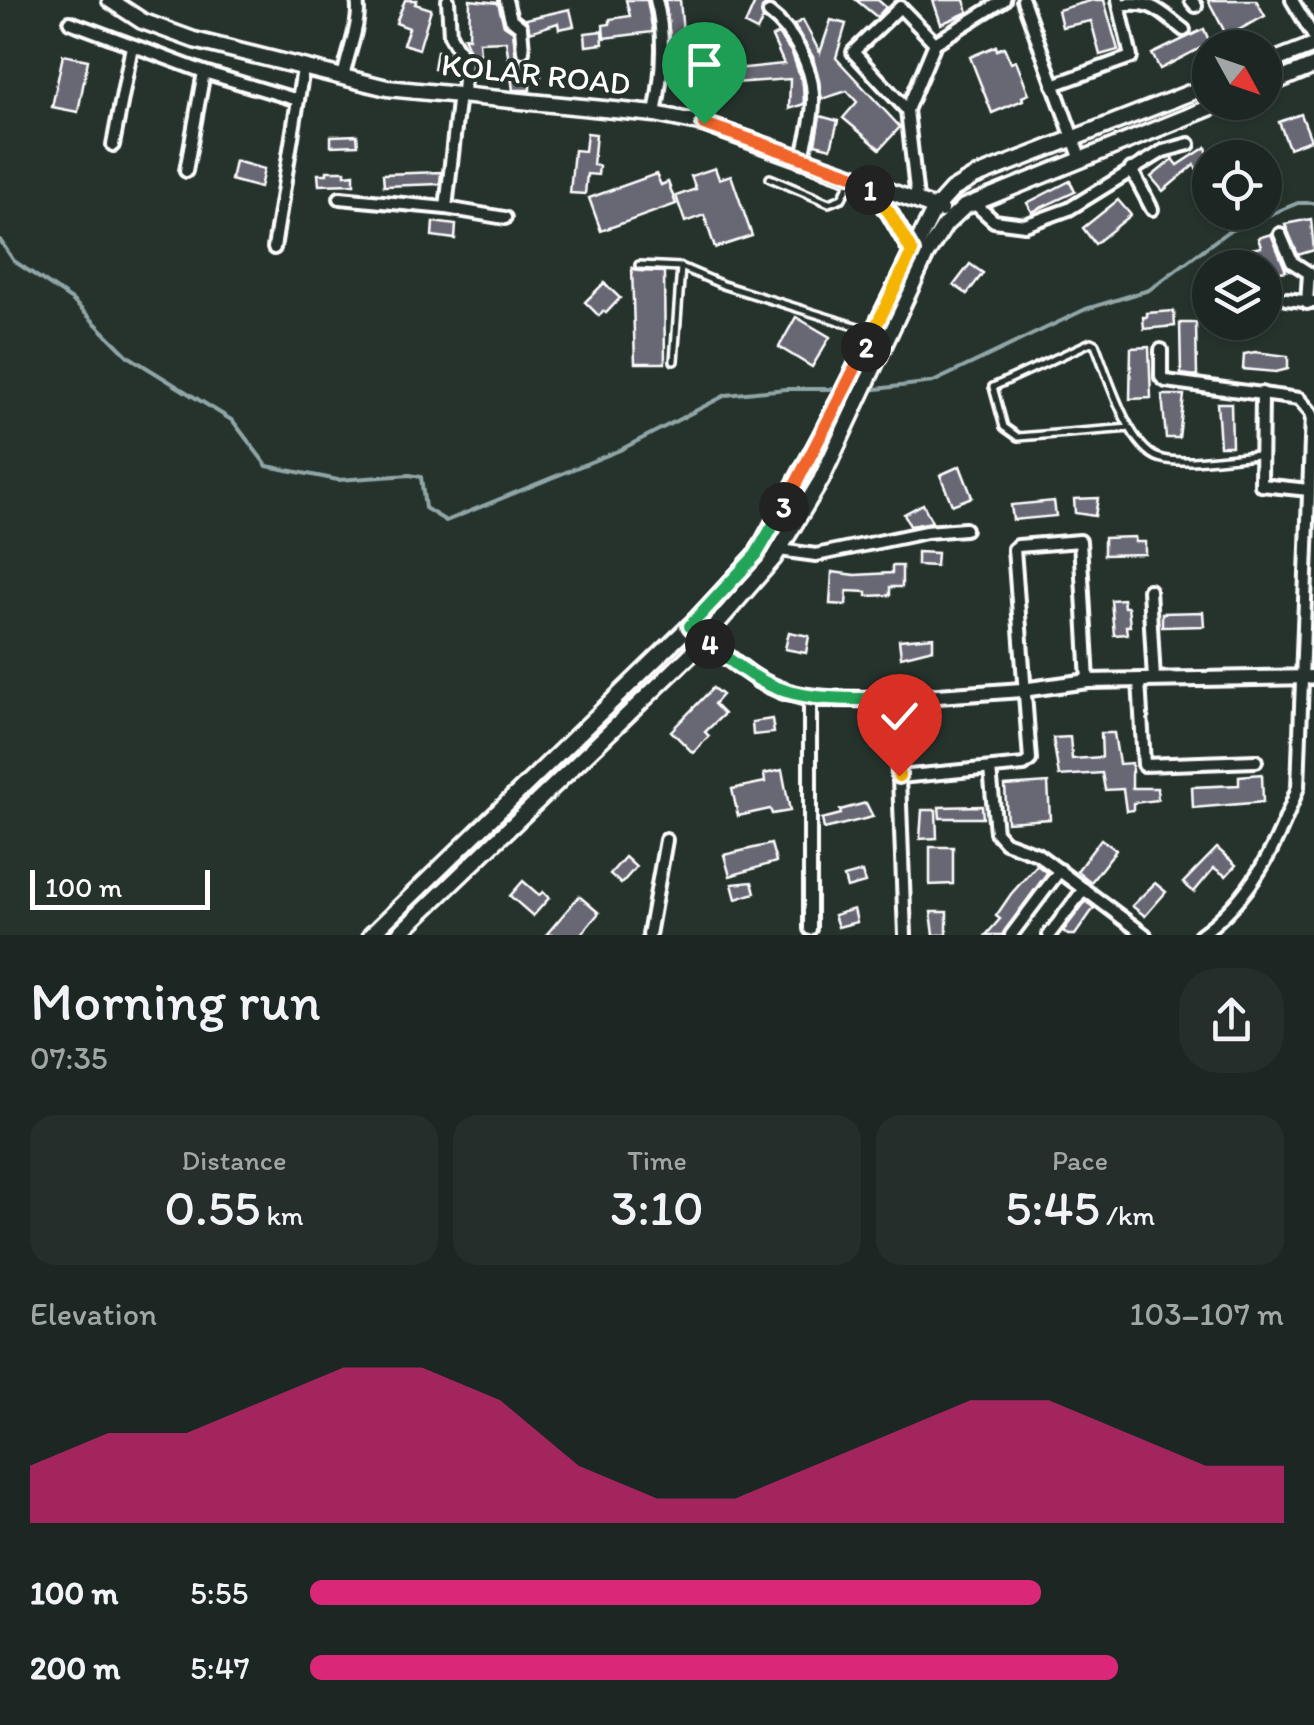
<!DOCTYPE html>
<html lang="en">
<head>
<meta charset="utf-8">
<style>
  :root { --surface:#1c2622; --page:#252e2a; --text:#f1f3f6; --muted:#a0a5a5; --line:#3a4340; --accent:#db2777 }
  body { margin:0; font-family:Itim,sans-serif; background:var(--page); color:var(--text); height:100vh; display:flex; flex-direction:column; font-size:38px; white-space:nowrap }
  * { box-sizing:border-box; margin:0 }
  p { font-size:32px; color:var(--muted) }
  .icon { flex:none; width:55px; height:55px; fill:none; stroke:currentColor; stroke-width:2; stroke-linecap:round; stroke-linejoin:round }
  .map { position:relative; height:935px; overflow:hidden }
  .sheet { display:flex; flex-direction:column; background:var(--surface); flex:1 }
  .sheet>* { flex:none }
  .needle { width:65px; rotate:130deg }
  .controls { position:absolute; left:1192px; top:30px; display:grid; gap:20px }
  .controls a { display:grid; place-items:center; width:90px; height:90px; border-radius:50%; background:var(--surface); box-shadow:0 2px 8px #0004,0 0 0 2px var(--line); font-size:50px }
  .scale { position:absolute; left:30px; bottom:25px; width:180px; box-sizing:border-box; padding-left:10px; border:5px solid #fff; border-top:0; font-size:28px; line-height:35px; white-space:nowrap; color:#fff; -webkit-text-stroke:8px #26332d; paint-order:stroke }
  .pin { position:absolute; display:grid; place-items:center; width:85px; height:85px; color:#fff; margin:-102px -42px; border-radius:50% 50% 50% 0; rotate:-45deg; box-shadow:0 0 10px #0007 }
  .pin .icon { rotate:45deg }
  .km { position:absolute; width:50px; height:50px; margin:-25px; border-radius:50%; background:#222; color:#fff; font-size:28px; line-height:50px; text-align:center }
  .round { display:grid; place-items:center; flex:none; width:105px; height:105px; border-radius:40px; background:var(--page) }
  .head { display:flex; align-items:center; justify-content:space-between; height:170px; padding:0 30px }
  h1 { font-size:55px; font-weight:600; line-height:75px }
  .metrics { display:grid; grid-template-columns:repeat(3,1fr); gap:15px; height:170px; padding:10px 30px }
  .metrics div { display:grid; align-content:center; border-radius:25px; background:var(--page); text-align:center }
  .metrics b { font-size:50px; font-weight:600 }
  .metrics small { font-size:28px; font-weight:400 }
  .metrics p { font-size:28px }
  .chart { height:280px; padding:20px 30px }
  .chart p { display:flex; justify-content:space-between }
  .chart svg { width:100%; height:180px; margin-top:10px; fill:var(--accent); opacity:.7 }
  ul { padding:0 30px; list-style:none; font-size:32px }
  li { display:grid; grid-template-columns:160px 120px 1fr; align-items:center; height:75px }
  li i { height:25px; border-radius:12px; background:var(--accent) }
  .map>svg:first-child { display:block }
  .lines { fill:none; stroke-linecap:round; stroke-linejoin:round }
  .stream { stroke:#91a6a7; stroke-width:4 }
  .building { fill:#686874; stroke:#fff; stroke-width:2.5 }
  .service-casing { stroke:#fff; stroke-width:12 }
  .minor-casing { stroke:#fff; stroke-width:18 }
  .tertiary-casing { stroke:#fff; stroke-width:20 }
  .secondary-casing { stroke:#fff; stroke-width:21 }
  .service { stroke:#26332d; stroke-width:5 }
  .minor { stroke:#26332d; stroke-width:10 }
  .tertiary { stroke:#26332d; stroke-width:12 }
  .secondary { stroke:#26332d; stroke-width:14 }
  .split-1-casing { stroke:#fff; stroke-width:20 }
  .split-2-casing { stroke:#fff; stroke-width:20 }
  .split-3-casing { stroke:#fff; stroke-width:20 }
  .split-4-casing { stroke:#fff; stroke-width:20 }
  .split-5-casing { stroke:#fff; stroke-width:20 }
  .split-6-casing { stroke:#fff; stroke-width:20 }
  .split-1 { stroke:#f0652b; stroke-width:12 }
  .split-2 { stroke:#f5b400; stroke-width:12 }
  .split-3 { stroke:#f0652b; stroke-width:12 }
  .split-4 { stroke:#22a559; stroke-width:12 }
  .split-5 { stroke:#22a559; stroke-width:12 }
  .split-6 { stroke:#f5b400; stroke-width:12 }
  .labels { text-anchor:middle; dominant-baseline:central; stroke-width:8; stroke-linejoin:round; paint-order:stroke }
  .street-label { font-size:32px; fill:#fff; stroke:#26332d }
</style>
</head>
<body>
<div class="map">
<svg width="1314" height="935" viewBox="0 0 1314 935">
  <rect width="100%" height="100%" fill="#26332d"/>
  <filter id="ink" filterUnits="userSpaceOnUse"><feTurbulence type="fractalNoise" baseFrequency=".01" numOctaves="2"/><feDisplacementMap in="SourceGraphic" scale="20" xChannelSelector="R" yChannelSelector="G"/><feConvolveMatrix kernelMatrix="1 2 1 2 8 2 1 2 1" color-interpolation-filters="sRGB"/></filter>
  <g filter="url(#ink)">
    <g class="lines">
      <g class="stream">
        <path d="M0,240l14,21 58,39 56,56 105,65 34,45 71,14 72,-5 11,2 4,31 21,13 174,-71 106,-55 60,-6h53"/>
        <path d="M868,390l65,-8 153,-73 63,-19 78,-58 71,-29h16"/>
      </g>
    </g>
    <g class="building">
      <path d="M405,0h12l-2,4 16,5 -12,40 -16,-5 6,-16 -13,-5z"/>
      <path d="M470,0l28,3 6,22 9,6 3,26 7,7 18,-2v14l-11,1v13h-17l-7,-49 -27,1 3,31 -9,1v-16l-9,-21 5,1z"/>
      <path d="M626,0h21l6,32 -49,6 -1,-13 7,-1v-5l20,-3z"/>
      <path d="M665,0h15l4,44 -13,1z"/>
      <path d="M756,0h15l-9,8 1,11 -6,12 -12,-6z"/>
      <path d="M856,0h22l8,7 -9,10z"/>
      <path d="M933,0h31l4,12 -27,12z"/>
      <path d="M1093,0h11l14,50 -18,5 -9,-34 -29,6 -4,-17z"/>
      <path d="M1208,0h48l9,16 -38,20z"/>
      <path d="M570,9l4,17 -15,3 -1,-6 -28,9 -4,-13z"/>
      <path d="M803,20l17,33 11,-33 15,4 -10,34 64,69 -20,22 -37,-31 14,-16 -10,-11 -25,8 -9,-42 -19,-32z"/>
      <path d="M1204,29l6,14 -50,26 -8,-15z"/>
      <path d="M602,31l1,13 -17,2 -1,-13z"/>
      <path d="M778,34l14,19 11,32 1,19 -15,5 1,-30 -55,4 -1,-14 50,-5 -12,-27z"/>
      <path d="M996,46l1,4 7,-3 7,16 5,-2 13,33 -7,3 1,3 -31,13 -22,-56z"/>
      <path d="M437,51l14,3 -3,17 -14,-2z"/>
      <path d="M63,55l25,5 -10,52 -26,-5z"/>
      <path d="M1301,114l10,26 -22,8 -10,-26z"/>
      <path d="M820,116l18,5 -7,27 -16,-4z"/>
      <path d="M587,133l9,1 -3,31 6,1 -1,9 -11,-1 -2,20 -15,-1 4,-43 11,1z"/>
      <path d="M357,135l1,10 -27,1v-10z"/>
      <path d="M1206,147l4,16 -12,8 -4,-6 -31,26 -12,-14 22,-18 5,6z"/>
      <path d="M235,161l29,8 -4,19 -29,-8z"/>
      <path d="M715,168l4,11 12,-4 21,61 -37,12 -11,-33 -19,7 -9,-26 20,-7 -5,-13z"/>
      <path d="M327,171h18v4l9,-1v10l-35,1 -1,-11h9z"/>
      <path d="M441,172l-1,12 -56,2 -1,-12z"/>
      <path d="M656,174l5,11 7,-3 8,22 -75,27 -12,-33z"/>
      <path d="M1070,181l5,11 -43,20 -5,-9z"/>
      <path d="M1118,200l13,15 -36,29 -12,-16z"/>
      <path d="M1311,219l3,31 -16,5 -13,-31z"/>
      <path d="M433,222l23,3 -1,14 -23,-3z"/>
      <path d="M1271,234l15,37 -17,3 -4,-2v-4h-38v-4l28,-7 -3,-8 9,-2 -3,-9z"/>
      <path d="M970,264l13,9 -16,21 -13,-9z"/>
      <path d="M632,268l7,3 25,1 1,91h-30z"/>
      <path d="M604,283l16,15 -14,15 -3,-2 -4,5 -14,-14z"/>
      <path d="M1174,311l1,15 -31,3 -1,-12h4v-4z"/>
      <path d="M796,317l34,20 -18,30 -33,-20z"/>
      <path d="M1180,323h16l1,53 -16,-2z"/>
      <path d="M1149,347l2,51 -21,1 1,-51z"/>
      <path d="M1255,352l33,4v13l-12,3 -33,-3 1,-15z"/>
      <path d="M1162,395h22l-5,43h-13z"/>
      <path d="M1217,403h14l1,43h-12z"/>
      <path d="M960,466l12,31 -20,8 -12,-30z"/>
      <path d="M1098,498l-3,18 -20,-3 -1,-14z"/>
      <path d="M1054,501l2,15 -43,4 -2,-15z"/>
      <path d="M923,504l9,18 -22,4 -6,-12z"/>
      <path d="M1135,537v5h10v12l-41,1v-17z"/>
      <path d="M917,552l20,1 -1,13 -19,-1z"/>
      <path d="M892,566h10v21h-12v8l-23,1v-4l-20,-1 -1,14 -16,-1 2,-32 23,3 37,-2z"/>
      <path d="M1123,599l1,8h4l2,19h-4l1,8 -13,1 -3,-35z"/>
      <path d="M1203,612l1,14 -42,1v-14z"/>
      <path d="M789,632l20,4 -3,17 -21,-4z"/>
      <path d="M933,637v12l-32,8 -2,-17z"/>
      <path d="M713,688l9,7 -8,9 10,10 -19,18 4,4 -16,17 -22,-22z"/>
      <path d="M772,719l2,14 -21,2 -1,-13z"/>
      <path d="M1101,733h13l5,31 13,-1v25h25l1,12 -25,3v7l-7,1 -3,-22 -18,1 -3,-17 -43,3 -6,-38 17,-1 2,22 30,-2z"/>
      <path d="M782,770l8,41 -18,3 -2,-5 -32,7 -6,-27 33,-7 -1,-8z"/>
      <path d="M1262,774l1,28 -70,6 -1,-21 47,-2v-9z"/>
      <path d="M1048,783l2,36 -43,3 -2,-36z"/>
      <path d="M866,803l7,14 -49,12 -2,-10 19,-5 -1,-4z"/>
      <path d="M982,806l1,12h-43l-1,-11z"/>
      <path d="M922,810h14l1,28 -17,1z"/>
      <path d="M1101,839l15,11 -25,32 -14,-11z"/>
      <path d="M771,844l5,18 -46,14 -6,-21z"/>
      <path d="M930,847h23v37l-23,1z"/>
      <path d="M1217,848l19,17 -10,11 -12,-8 -20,24 -11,-9z"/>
      <path d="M625,857l11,10 -15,17 -11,-10z"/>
      <path d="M1037,865l10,8 -45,62h-16l14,-16 -4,-3 15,-22z"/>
      <path d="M862,872l3,11 -18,5 -3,-11z"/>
      <path d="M523,881l16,14 4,-3 6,6 -16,18 -23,-20z"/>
      <path d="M752,882l3,11 -19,6 -4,-15z"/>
      <path d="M1155,883l11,9 -21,24 -13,-10z"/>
      <path d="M579,896l20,17 -19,22h-34z"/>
      <path d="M1086,901l8,7 -19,27h-7l-5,-4z"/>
      <path d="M854,909l3,13 -19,5 -4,-12z"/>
      <path d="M931,912h16v23h-13z"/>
    </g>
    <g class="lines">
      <defs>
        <g id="service">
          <path d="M770,178l59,25 13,-5 10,-20"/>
          <path d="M639,265l42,2 42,18 148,46"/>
          <path d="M674,361l7,-94"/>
          <path d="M1130,428l-112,9 -14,-10 -11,-40 98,-45 4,2c12,29 33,104 64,114 24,8 75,-2 102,-3"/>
        </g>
        <g id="minor">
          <path d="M448,0l2,35 15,26 -2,33"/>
          <path d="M506,0l5,19 10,8 2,24"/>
          <path d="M1023,0l58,160"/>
          <path d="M1191,0l5,6"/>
          <path d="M1292,0l22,37"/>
          <path d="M1120,5c33,-5 39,6 64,25"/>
          <path d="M769,13c23,17 43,52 44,82 1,21 -6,42 -10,62"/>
          <path d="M70,22l134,50 94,28"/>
          <path d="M343,78c4,-23 19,-57 14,-78"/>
          <path d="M1053,85l78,-28 -13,-57"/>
          <path d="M907,110l-54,-58 47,-45 35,36"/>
          <path d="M655,114c7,-36 11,-79 1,-114"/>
          <path d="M113,145l19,-99"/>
          <path d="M1131,169l21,40"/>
          <path d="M186,171l18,-99"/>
          <path d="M340,198l106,10 59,10"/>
          <path d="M917,199l-10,-89 28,-67 69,-43"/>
          <path d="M975,204l19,17 31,4 44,-16 94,-58 26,-7"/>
          <path d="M446,208l13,-115"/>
          <path d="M1280,234l12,28 17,11 -2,30"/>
          <path d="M274,248l29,-179"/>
          <path d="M1286,299l27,3"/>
          <path d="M1161,350v27l5,4 133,18 13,15 -14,373c-21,58 -46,111 -98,148"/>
          <path d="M1262,393l-1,92 48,5"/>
          <path d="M779,550l37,5 110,-23 39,-3"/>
          <path d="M1149,590l5,90"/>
          <path d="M1139,680l5,85 112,-4"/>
          <path d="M896,699l9,236"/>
          <path d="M990,769l6,63 9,10 32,12 108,81"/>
          <path d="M899,777l125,-12 6,-5 -16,-211 4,-3 62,-5 8,140"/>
          <path d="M810,929v-230"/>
          <path d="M649,935l17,-95"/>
          <path d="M1011,935l49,-65"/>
          <path d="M1049,935l35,-46"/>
        </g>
        <path id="tertiary" d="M689,626l70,55 22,10 29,8h86l126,-9 66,-9 226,-4"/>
        <g id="secondary">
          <path d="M110,0l32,21 52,19 193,48 268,26 49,10 237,86"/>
          <path d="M1265,64l49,-19"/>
          <path d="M1265,86l49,-20"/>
          <path d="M860,180l29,32 23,40"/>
          <path d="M371,935l325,-315 60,-65 65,-119 113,-226 18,-20 22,-13 236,-92"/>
          <path d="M398,935l291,-279 85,-98 47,-78 105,-225 19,-30 19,-18 260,-105"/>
        </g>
      </defs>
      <use href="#service" class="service-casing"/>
      <use href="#minor" class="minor-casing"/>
      <use href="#tertiary" class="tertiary-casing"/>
      <use href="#secondary" class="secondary-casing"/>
      <use href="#service" class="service"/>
      <use href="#minor" class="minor"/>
      <use href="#tertiary" class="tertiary"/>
      <use href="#secondary" class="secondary"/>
    </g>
  </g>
  <g class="lines" filter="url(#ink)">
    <defs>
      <path id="split-1" d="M704,124l154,53 12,13"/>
      <path id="split-2" d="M866,347l46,-95 -23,-40 -19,-22"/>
      <path id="split-3" d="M784,507l82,-160"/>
      <path id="split-4" d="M710,644l-20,-18 66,-71 28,-48"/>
      <path id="split-5" d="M710,644c62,52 86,55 165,55"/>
      <path id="split-6" d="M875,699h21l3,77"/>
    </defs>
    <use href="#split-1" class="split-1-casing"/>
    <use href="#split-2" class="split-2-casing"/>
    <use href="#split-3" class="split-3-casing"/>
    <use href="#split-4" class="split-4-casing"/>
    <use href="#split-5" class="split-5-casing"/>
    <use href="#split-6" class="split-6-casing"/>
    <use href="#split-1" class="split-1"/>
    <use href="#split-2" class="split-2"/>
    <use href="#split-3" class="split-3"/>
    <use href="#split-4" class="split-4"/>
    <use href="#split-5" class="split-5"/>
    <use href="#split-6" class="split-6"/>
  </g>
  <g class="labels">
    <g class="street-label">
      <text transform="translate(536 74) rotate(6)">KOLAR ROAD</text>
    </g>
  </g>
</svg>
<div class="controls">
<a><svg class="needle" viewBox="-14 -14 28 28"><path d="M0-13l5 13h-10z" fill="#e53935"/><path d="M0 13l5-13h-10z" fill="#a0a5a5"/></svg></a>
<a><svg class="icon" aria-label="locate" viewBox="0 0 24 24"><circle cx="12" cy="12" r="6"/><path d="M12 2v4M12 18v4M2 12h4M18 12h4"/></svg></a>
<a><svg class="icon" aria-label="layers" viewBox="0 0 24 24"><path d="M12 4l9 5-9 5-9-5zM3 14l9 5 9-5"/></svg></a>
</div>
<div class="scale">100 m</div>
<div class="pin" style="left:704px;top:124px;background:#1e9e55"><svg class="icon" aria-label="arrive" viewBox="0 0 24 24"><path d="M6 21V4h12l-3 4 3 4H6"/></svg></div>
<div class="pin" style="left:899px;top:776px;background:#d93025"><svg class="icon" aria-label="check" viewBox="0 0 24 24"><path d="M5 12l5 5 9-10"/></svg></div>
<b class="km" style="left:870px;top:190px">1</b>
<b class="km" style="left:866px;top:347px">2</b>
<b class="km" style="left:784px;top:507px">3</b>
<b class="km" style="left:710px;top:644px">4</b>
</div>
<section class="sheet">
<div class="head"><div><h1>Morning run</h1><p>07:35</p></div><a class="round"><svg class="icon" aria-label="share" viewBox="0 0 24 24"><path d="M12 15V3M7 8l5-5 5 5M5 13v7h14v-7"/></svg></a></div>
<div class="metrics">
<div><p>Distance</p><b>0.55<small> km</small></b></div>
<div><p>Time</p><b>3:10</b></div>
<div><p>Pace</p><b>5:45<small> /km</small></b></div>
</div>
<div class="chart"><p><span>Elevation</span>103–107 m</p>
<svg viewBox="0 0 160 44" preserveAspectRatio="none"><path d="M0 44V30L10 22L20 22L30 14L40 6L50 6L60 14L70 30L80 38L90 38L100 30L110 22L120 14L130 14L140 22L150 30L160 30V44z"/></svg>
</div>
<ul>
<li><b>100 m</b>5:55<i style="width:75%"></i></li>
<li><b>200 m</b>5:47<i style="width:83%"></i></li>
</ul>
</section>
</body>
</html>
